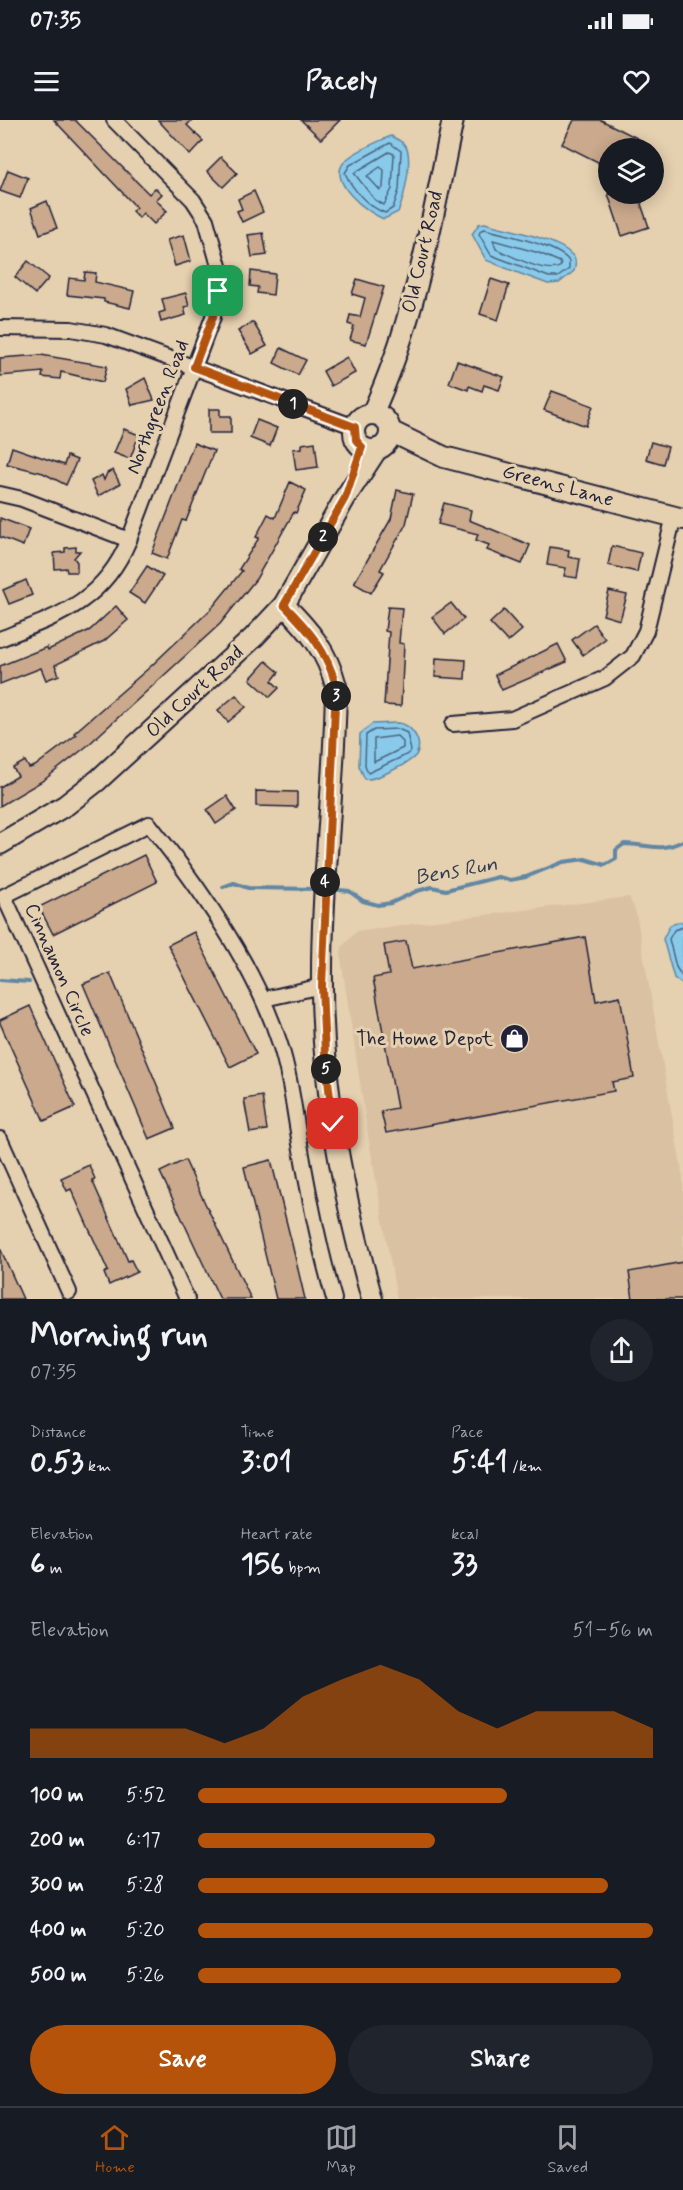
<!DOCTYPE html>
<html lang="en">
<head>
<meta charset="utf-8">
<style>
  :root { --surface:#171b24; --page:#20242c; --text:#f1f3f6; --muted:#9ea1a6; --line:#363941; --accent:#b45309 }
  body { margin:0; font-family:Mynerve,sans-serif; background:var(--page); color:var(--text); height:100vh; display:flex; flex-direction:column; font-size:22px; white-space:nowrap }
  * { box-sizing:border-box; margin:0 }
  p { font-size:20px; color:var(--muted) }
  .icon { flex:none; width:33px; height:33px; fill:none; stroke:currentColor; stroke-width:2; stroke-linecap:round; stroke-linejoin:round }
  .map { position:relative; height:1179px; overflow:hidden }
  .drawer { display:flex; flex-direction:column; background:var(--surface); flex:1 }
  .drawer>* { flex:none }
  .fabs { position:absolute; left:598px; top:18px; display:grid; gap:12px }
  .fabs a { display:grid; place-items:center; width:66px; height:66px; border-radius:50%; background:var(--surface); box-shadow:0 3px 15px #0003; font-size:30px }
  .pin { position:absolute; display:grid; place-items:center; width:51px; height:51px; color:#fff; margin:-26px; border-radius:12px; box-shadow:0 3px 9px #0006 }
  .km { position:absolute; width:30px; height:30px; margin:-15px; border-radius:50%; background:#222; color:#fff; font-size:16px; line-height:30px; text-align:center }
  .round { display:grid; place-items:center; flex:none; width:63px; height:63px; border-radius:32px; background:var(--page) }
  .overview { display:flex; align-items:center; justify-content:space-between; height:102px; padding:0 30px }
  h1 { font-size:33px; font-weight:700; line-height:45px }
  .metrics { display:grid; grid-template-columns:repeat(3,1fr); gap:9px; height:102px; padding:6px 30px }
  .metrics div { display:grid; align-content:center }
  .metrics b { font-size:30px; font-weight:700 }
  .metrics small { font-size:16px; font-weight:400 }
  .metrics p { font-size:16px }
  .chart { height:168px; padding:12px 30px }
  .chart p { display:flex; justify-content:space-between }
  .chart svg { width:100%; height:108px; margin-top:6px; fill:var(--accent); opacity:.7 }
  .button { display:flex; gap:12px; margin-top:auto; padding:12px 30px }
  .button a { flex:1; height:69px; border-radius:36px; background:var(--accent); color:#fff; font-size:24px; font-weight:700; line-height:69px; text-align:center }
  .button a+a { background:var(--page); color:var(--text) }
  ul { padding:0 30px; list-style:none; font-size:20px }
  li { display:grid; grid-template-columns:96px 72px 1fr; align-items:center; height:45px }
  li i { height:15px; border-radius:8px; background:var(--accent) }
  .status { display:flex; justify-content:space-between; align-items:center; height:42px; padding:0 30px; background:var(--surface); direction:ltr }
  .status svg { height:16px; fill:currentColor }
  header { display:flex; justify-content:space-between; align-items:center; height:78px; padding:0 30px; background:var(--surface); font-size:27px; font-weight:700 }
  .menu { display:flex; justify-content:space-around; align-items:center; height:84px; border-top:2px solid var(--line); background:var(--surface); font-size:16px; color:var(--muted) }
  .menu a { display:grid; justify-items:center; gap:3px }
  .menu .active { color:var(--accent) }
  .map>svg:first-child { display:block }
  .built { fill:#d9c1a2 }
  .water { fill:#89caea; stroke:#6087a4; stroke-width:1.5 }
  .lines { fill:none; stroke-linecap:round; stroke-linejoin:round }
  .shore { stroke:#4b6581; stroke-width:1.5 }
  .stream { stroke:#6087a4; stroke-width:4 }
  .building { fill:#caa98c; stroke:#22223b; stroke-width:1.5 }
  .street-casing { stroke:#22223b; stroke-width:18 }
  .secondary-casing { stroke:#22223b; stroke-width:24 }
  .street { stroke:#e5d0af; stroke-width:14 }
  .secondary { stroke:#e5d0af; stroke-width:20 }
  .route-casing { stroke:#fff; stroke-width:12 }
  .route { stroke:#b45309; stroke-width:8 }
  .labels { text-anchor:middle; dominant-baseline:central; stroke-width:6; stroke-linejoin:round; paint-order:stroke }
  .street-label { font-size:20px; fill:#22223b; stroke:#e5d0af }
  .poi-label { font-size:20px; fill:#22223b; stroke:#e5d0af; text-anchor:end }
  .water-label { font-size:21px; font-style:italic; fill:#313b55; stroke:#e5d0af }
</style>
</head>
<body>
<div class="status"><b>07:35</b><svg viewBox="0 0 49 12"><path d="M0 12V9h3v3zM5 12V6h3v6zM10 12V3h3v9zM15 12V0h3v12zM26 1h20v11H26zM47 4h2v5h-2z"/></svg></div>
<header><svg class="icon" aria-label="menu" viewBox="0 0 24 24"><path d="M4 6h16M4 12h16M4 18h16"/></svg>Pacely<svg class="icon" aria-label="heart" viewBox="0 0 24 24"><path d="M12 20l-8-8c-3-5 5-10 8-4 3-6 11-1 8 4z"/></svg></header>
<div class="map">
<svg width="683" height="1179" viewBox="0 0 683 1179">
  <rect width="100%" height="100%" fill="#e5d0af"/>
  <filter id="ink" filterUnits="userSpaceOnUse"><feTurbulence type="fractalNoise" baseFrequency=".0167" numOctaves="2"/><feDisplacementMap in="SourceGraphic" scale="12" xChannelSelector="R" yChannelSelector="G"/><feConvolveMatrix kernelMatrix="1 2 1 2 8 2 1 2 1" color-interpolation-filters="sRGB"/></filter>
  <g filter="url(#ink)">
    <path class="built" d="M629,777l7,16 47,265v121h-286l-29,-164 -27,-177 1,-11 15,-16z"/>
    <g class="water">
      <path d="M391,16c6,3 12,5 15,11 7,12 -2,52 -8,65l-14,7c-17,-6 -58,-38 -39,-58 10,-10 32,-19 46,-25z"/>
      <path d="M485,103c23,7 70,15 86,31 6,5 5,11 3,17l-15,12 -11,1 -35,-13 -27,-11 -14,-26 7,-10z"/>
      <path d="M398,603c13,1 26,19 18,32 -6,8 -42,26 -51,24l-6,-13 1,-32 12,-10z"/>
      <path d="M683,801v64l-9,-7 -11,-39 7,-14z"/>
    </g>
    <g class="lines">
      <g class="shore">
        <path d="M390,23l11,8 -2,39 -6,18 -8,5c-18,-7 -32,-23 -40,-40l5,-8z"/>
        <path d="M389,32l5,2 -2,35 -8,16 -9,-5 -21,-27z"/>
        <path d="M380,47l4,3 -1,18 -3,2 -13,-14z"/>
        <path d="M485,109c20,6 73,16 84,32v8l-11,8h-9l-58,-22 -12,-21 2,-4z"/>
        <path d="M493,120l46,13 21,9 1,4c-13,10 -51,-11 -65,-17z"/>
        <path d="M398,609l9,4 4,18 -5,4 -38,18 -3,-8 1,-30 8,-5z"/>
        <path d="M397,616l6,6v6l-29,14v-23z"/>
        <path d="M683,807l-9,3 -5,9 7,28 7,11"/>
      </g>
      <g class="stream">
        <path d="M223,767l11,-4 14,5 71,1"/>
        <path d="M330,769l19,2 14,10 15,4 13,-2 26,-12 15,-4 14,3 52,-13 12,3 16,-3 37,-15 22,-3 20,6 11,-6v-9l8,-6c24,0 34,9 59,-3"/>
        <path d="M0,860l29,2"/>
      </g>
    </g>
    <g class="building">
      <path d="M54,0h21l74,74 6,-6 7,6 -6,6 11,11 -13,13 -11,-11 -4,5 -7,-7 4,-4z"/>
      <path d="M158,0h34l-5,5 16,16 -13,14z"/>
      <path d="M301,0h39l-19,19z"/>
      <path d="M574,0h27l40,20 3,8h-35v42l-11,-28 -36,-18z"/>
      <path d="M221,37l16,16 -14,14 -16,-16z"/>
      <path d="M8,50l20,8 -8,20 -20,-7z"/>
      <path d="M254,71l9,21 -21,10 -5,-11 5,-2 -4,-10z"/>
      <path d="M608,74h39l-6,10 8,23 -27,9z"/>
      <path d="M47,81l10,27 -17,6 -9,-26z"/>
      <path d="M263,113l4,22 -15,2 -4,-22z"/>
      <path d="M184,115l7,26 -16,5 -8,-26z"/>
      <path d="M28,141l21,17 -14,16 -20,-17z"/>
      <path d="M251,151l24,3 -2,21 -16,-2 1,-6 -8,-1z"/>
      <path d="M85,152l11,1 -1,9 39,9 -4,17 -26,-6v-3l-37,-4 2,-17 15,2z"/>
      <path d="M357,159l27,8 -18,57 -16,-4 4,-14 -6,-2 2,-9 10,2 5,-19 -13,-4z"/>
      <path d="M491,159l18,6 -11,35 -18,-6z"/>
      <path d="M186,173l3,13 -5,1 2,8 -25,7 -2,-9 6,-2 -3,-12z"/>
      <path d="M253,202l14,24 -15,8 -14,-23z"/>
      <path d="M281,228l25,12 -8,15 -24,-12z"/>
      <path d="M41,235l66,11 -4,16 -42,-10 -1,7 -18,-2 1,-5 -43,4v-18z"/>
      <path d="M347,237l8,16 -24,13 -8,-15z"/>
      <path d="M457,241l47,16 -5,13 -15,-5 -2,6 -13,-5 -1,4 -19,-7z"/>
      <path d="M145,258l9,22 -22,5 -6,-16z"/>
      <path d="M552,271l41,15 -7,20 -42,-16z"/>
      <path d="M209,289h11v7h11v17h-22z"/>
      <path d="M257,300l20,8 -7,18 -20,-8z"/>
      <path d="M124,309l15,6 -9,24 -16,-6z"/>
      <path d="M315,322l3,25 -22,3 -3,-21 9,-1v-4z"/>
      <path d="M651,322l17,5 -5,17 -17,-5z"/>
      <path d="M194,323l20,8 -28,70 -4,-1 -15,39 -15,-6z"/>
      <path d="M12,327l52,18 3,-9 10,4 -11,25 -23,-12 -36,-9z"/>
      <path d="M113,350l7,14 -22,12 -7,-15 11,-6 2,5 3,-7z"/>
      <path d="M290,362l16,8 -10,23 -2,-1 -38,67 -36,45 -133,122 -43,34 -44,26v-19l18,-11 -5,-8 12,-7 4,7 6,-2 41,-31 -2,-2 76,-66 61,-58 31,-38 -3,-2 20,-31 -3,-1 12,-23 7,4z"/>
      <path d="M397,370l16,4 -7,30 -26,46 4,2 -13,21 -17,-10 37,-64z"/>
      <path d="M444,383l27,7 -2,10 61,25 -8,19 -35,-14 2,-5 -13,-5 2,-6 -40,-10z"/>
      <path d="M0,398l29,11 -6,17 -23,-9z"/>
      <path d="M612,426l29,7 -4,19 -29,-7z"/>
      <path d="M76,427v4h4l-6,7 3,4v10h-10l-1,-4 -11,1 -1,-16 11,-1v-4z"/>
      <path d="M550,427l19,3 -1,7 12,2 -3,19 -13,-2 2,-8 -19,-3z"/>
      <path d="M147,446l16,10 -18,27 -16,-10z"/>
      <path d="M26,460l6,15 -23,9 -6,-14z"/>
      <path d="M609,471l18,4 -7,25 -17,-5z"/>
      <path d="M451,483l13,16 -19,15 -13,-17z"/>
      <path d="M116,486l12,14 -24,21 -49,24 4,10 -13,5 -5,-12 -41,16v-18l47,-19 1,3 42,-20z"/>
      <path d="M388,487l14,1 -3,35 5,1 -3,62 -17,-1 5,-73 -4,-1z"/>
      <path d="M504,490l18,20 -14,12 -18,-19z"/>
      <path d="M594,504l11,15 -22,16 -11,-15z"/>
      <path d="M558,524l9,18 -65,28 -7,-15z"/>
      <path d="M436,538l30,2 -1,19 -30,-2z"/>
      <path d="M266,541l13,11 -7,9 7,7 -9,9 -20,-18z"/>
      <path d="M236,575l10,12 -18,15 -10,-12z"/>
      <path d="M256,671l41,1v15l-41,-1z"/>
      <path d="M227,676l9,14 -20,14 -9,-14z"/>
      <path d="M144,735l13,27 -104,52 -14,-27z"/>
      <path d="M194,812l62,122 -26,13 -62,-122z"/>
      <path d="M585,817l11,64 24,-5 14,82 -22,4 2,9 -228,42 -5,-22 16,-3 -24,-130 16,-3 -5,-30 22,-4 6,28z"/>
      <path d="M110,853l65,155 -26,11 -66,-155z"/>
      <path d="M30,886l45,101 -31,14 -44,-98v-3z"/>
      <path d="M262,976l5,34 -17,3 -6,-34z"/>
      <path d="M185,1040l18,39 48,100h-31l-12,-25 -48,-102z"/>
      <path d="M271,1040l21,84 13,55h-29l-32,-132z"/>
      <path d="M89,1045l6,14 -3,1 36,81 3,-1 6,12 -28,13 -5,-12 4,-2 -37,-82 -4,2 -6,-13z"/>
      <path d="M0,1128l23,51h-23z"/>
      <path d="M683,1142v37h-50l-4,-27z"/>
    </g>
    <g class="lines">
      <defs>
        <g id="street">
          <path d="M0,208l71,1 35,6 249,92"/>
          <path d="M0,374l22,5 107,41"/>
          <path d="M0,519c58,-23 103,-37 129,-99l84,-223 6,-51 -13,-46 -13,-20 -79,-80"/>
          <path d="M453,604l59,-5 93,-41 28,-22 13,-25 28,-115"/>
          <path d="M264,879l58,-13"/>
          <path d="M0,1019l69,153"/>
          <path d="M187,1179l-183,-403 145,-72c49,61 106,143 130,217 11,33 15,68 21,103 9,52 19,104 34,155"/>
        </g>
        <g id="secondary">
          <path d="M372,294c43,-93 60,-194 81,-294"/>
          <circle cx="372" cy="312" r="18"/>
          <path d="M390,311l54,26 239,62"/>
          <path d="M284,485c25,25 43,46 52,81 -1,100 -15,200 -14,300 0,106 22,211 50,313"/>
          <path d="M0,724l66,-39 32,-25 156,-143 30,-32 61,-107 32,-49"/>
        </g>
      </defs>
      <use href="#street" class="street-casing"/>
      <use href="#secondary" class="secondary-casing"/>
      <use href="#street" class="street"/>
      <use href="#secondary" class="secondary"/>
    </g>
  </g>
  <g class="lines" filter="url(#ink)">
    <defs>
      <path id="route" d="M218,171l-5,26 -19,50 161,60 1,13 6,7 -17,51 -61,107c25,25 43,46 52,81l-14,300 3,68 8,70"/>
    </defs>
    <use href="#route" class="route-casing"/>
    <use href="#route" class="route"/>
  </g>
  <defs>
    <symbol id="shop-disc" viewBox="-11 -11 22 22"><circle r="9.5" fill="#22223b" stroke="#e5d0af"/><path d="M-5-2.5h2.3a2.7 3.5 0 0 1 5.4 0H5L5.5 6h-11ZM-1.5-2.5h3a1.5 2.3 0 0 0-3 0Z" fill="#fff"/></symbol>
  </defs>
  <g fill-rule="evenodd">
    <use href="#shop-disc" x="498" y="902" width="33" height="33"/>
  </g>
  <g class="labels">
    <g class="street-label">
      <text transform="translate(423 132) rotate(-77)">Old Court Road</text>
      <text transform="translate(158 287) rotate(-69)">Northgreen Road</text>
      <text transform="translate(558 366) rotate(15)">Greens Lane</text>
      <text transform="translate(195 572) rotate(-43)">Old Court Road</text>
      <text transform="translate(59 850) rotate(66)">Cinnamon Circle</text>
    </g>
    <g class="poi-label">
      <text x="493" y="919">The Home Depot</text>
    </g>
    <g class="water-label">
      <text transform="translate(456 751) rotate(-10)">Bens Run</text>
    </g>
  </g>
</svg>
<div class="fabs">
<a><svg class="icon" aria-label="layers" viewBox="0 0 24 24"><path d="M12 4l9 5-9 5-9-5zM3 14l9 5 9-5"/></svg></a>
</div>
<div class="pin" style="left:218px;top:171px;background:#1e9e55"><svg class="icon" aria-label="arrive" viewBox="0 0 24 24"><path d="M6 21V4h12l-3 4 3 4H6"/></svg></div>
<div class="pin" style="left:333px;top:1004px;background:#d93025"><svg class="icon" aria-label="check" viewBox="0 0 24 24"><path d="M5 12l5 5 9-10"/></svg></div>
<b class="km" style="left:293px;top:284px">1</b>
<b class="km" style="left:323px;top:417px">2</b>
<b class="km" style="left:336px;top:576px">3</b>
<b class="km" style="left:325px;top:762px">4</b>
<b class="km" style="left:326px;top:949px">5</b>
</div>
<section class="drawer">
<div class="overview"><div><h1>Morning run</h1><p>07:35</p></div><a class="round"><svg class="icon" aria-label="share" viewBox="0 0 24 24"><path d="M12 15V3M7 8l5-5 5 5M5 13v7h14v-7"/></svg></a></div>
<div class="metrics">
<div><p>Distance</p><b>0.53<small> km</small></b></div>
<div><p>Time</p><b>3:01</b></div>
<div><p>Pace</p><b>5:41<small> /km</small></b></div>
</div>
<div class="metrics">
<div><p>Elevation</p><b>6<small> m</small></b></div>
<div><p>Heart rate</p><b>156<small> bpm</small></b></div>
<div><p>kcal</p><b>33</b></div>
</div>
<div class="chart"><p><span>Elevation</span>51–56 m</p>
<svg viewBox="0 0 160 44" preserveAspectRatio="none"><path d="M0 44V32L10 32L20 32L30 32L40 32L50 38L60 32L70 19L80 12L90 6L100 12L110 25L120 32L130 25L140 25L150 25L160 32V44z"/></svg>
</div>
<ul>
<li><b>100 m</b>5:52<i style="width:68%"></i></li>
<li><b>200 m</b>6:17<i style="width:52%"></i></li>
<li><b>300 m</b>5:28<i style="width:90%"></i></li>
<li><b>400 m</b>5:20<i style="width:100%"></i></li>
<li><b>500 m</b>5:26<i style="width:93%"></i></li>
</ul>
<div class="button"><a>Save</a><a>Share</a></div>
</section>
<nav class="menu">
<a class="active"><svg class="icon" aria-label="home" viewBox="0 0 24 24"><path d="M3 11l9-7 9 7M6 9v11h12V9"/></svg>Home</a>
<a><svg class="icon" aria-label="map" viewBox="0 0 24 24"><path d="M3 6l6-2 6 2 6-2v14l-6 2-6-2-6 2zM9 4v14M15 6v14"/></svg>Map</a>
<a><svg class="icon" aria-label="saved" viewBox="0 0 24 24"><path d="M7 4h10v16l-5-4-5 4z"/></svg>Saved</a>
</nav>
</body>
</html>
